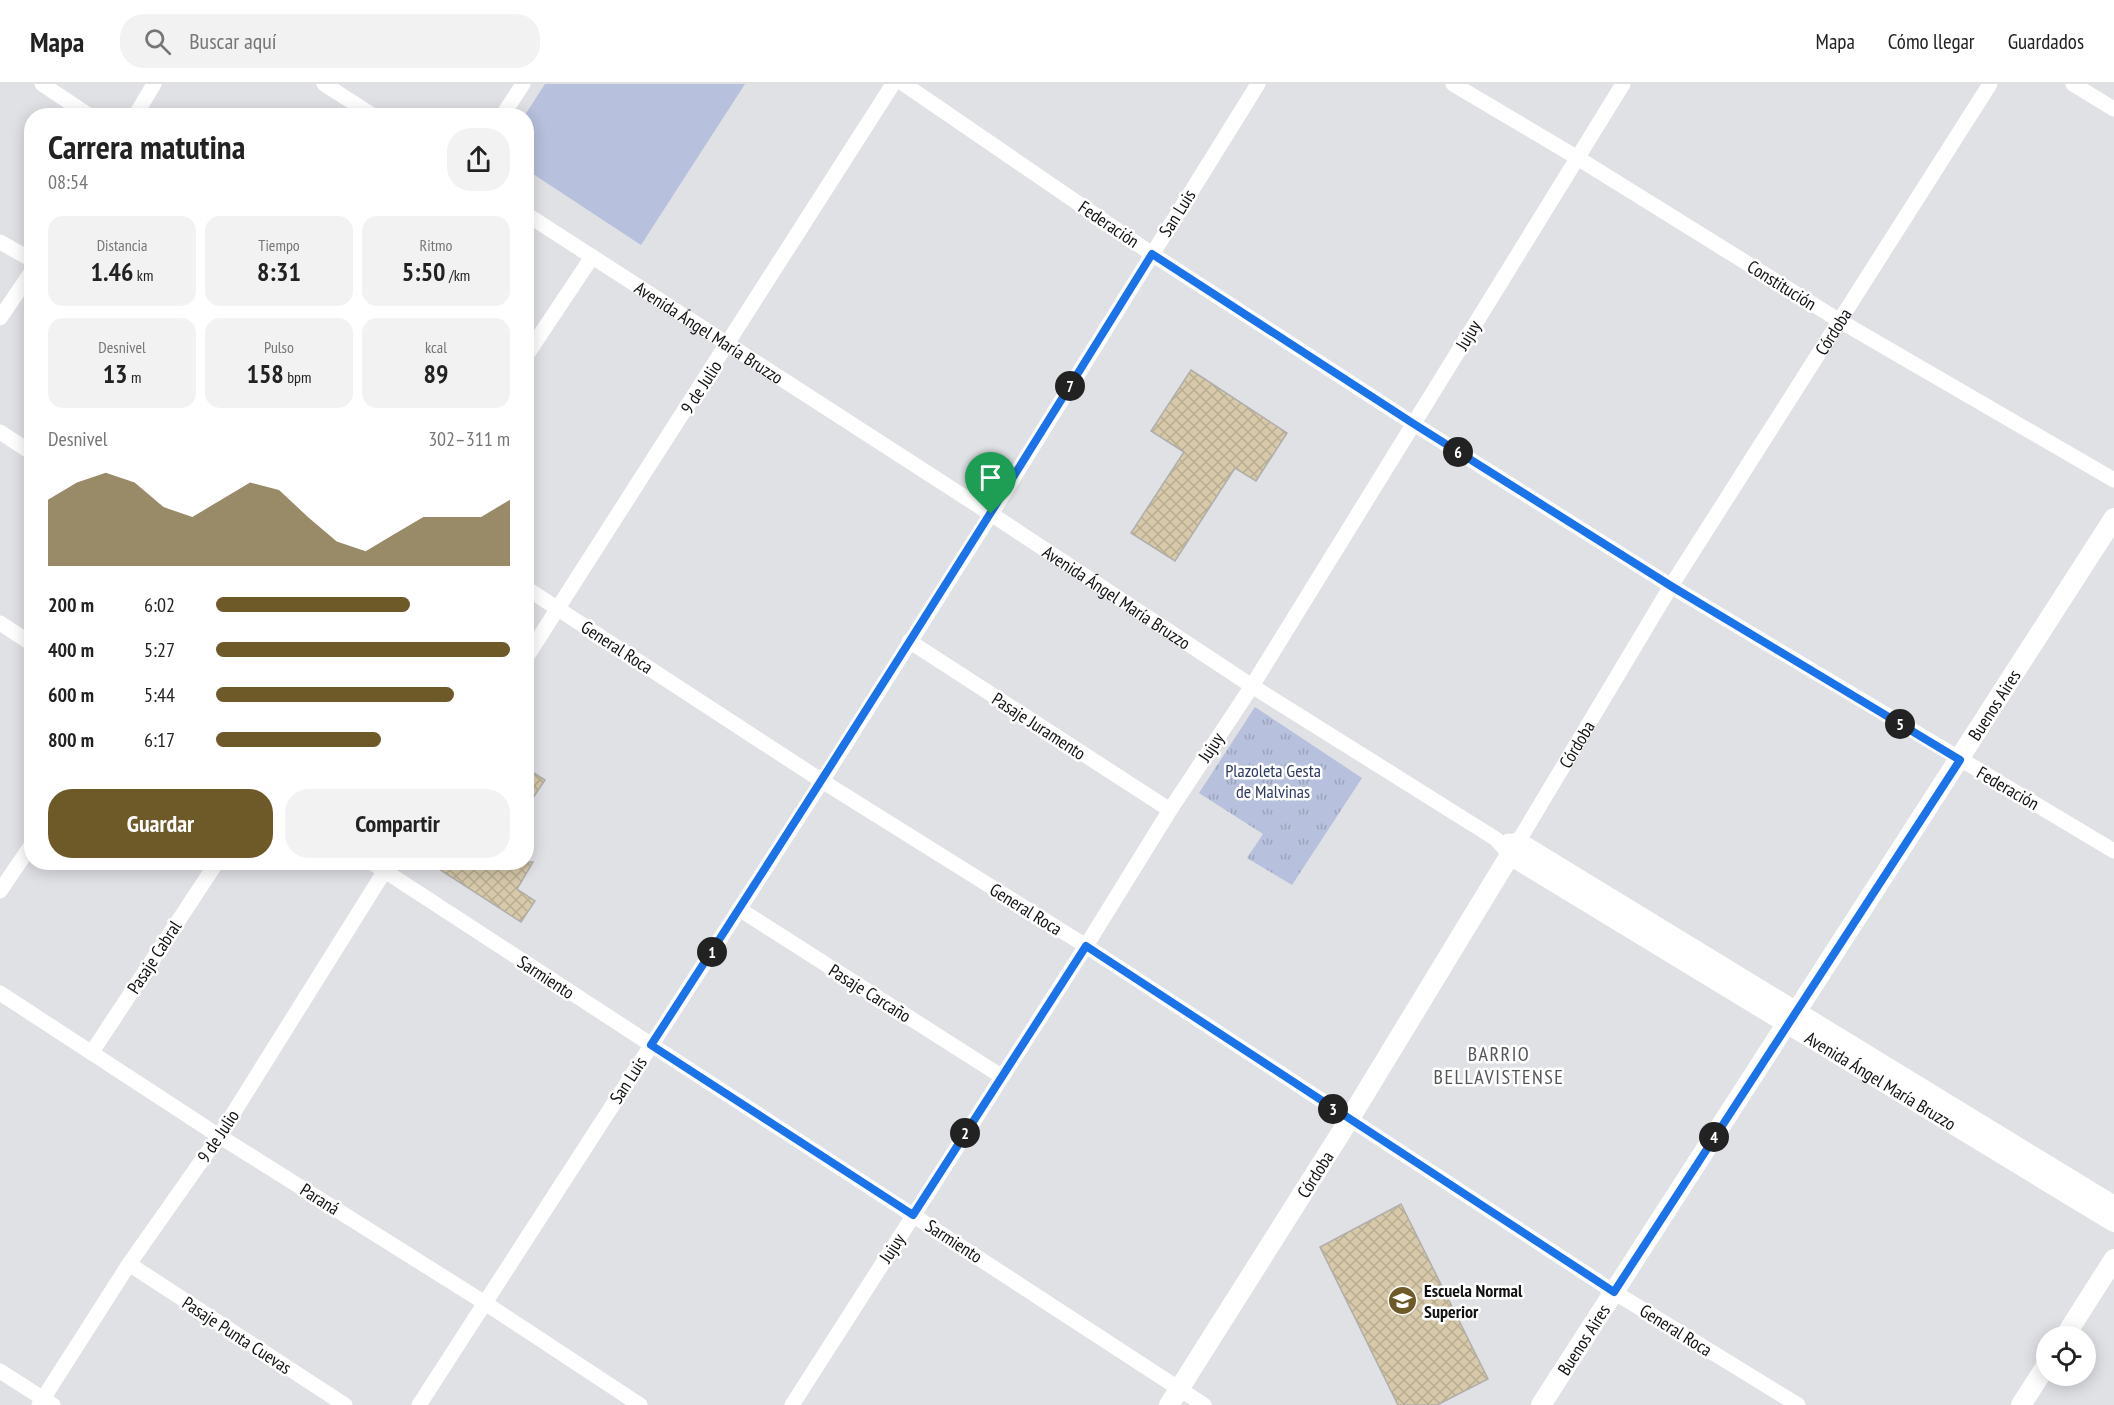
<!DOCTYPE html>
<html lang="es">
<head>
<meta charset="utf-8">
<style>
  :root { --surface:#fff; --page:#f2f2f2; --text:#222; --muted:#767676; --line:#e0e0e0; --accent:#6e5a29 }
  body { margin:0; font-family:"PT Sans Narrow",sans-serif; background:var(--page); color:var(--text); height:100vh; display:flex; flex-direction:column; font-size:22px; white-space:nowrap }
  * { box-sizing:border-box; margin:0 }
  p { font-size:20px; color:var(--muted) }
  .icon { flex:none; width:33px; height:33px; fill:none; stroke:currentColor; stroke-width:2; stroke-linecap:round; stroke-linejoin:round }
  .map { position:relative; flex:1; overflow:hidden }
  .panel { position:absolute; left:24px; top:24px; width:510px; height:762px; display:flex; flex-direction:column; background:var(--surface); border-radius:24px; box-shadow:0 3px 15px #0003 }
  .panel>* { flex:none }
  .fabs { position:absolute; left:2036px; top:1242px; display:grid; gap:12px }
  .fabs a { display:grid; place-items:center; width:60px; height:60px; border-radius:50%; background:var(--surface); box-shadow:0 3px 15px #0003; font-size:30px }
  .pin { position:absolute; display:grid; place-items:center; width:51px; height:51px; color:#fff; margin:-62px -26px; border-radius:50% 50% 50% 0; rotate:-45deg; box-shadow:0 0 6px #0007 }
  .pin .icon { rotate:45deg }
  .km { position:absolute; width:30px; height:30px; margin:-15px; border-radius:50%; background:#222; color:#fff; font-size:16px; line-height:30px; text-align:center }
  .round { display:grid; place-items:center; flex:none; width:63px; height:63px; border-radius:24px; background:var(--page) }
  .headline { display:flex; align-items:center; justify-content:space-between; height:102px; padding:0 24px }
  h1 { font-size:33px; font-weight:700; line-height:45px }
  .metrics { display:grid; grid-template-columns:repeat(3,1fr); gap:9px; height:102px; padding:6px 24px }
  .metrics div { display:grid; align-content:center; border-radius:15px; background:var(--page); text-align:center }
  .metrics b { font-size:26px; font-weight:700 }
  .metrics small { font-size:16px; font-weight:400 }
  .metrics p { font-size:16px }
  .chart { height:168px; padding:12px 24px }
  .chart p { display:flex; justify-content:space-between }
  .chart svg { width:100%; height:108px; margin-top:6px; fill:var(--accent); opacity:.7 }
  .button { display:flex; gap:12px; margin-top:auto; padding:12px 24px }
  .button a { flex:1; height:69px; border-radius:24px; background:var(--accent); color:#fff; font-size:24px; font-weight:700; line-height:69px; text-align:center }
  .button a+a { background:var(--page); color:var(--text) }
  ul { padding:0 24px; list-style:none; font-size:20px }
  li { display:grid; grid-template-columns:96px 72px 1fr; align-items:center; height:45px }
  li i { height:15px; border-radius:8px; background:var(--accent) }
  header { display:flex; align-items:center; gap:36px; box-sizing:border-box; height:84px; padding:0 30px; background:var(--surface); border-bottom:2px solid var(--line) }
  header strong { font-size:28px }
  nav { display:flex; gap:33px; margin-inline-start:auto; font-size:21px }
  .search { width:420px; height:54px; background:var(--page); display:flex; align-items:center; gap:15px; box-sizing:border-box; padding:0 21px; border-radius:24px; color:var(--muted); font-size:22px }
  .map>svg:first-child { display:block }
  .park { fill:url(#park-tufts) }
  .pitch { fill:#b7c0dc }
  .building { fill:url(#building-cross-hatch); stroke:#b0aeab; stroke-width:1.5 }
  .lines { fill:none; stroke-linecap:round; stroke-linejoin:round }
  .minor { stroke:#fff; stroke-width:15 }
  .tertiary { stroke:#fff; stroke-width:20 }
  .route-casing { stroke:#fff; stroke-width:12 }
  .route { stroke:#1a73e8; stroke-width:8 }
  .labels { text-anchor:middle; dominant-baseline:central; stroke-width:5; stroke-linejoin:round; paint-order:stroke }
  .street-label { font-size:18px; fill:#121213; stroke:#fff }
  .park-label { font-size:18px; fill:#2d3962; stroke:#fff }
  .poi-label { font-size:18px; font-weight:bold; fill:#121213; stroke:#fff; text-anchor:start }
  .neighbourhood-label { font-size:20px; letter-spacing:1.5px; fill:#545558; stroke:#fff }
</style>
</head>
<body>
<header>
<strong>Mapa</strong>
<div class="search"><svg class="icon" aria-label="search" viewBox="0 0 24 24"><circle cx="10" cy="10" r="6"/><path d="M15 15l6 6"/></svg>Buscar aquí</div>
<nav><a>Mapa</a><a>Cómo llegar</a><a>Guardados</a></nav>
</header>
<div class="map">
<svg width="2114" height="1321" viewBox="0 0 2114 1321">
  <defs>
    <pattern id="park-tufts" width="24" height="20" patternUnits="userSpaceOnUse" patternTransform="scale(1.5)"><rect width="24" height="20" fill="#b7c0dc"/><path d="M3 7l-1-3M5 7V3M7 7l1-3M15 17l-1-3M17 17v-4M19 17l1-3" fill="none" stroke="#9ca4bc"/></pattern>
    <pattern id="building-cross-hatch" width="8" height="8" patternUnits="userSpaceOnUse" patternTransform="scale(1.5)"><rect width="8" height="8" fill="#d7c9aa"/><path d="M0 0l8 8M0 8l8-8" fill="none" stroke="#b8ac91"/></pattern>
  </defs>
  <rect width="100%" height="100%" fill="#e0e1e5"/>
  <path class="park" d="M1255,623l107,71 -70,107 -45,-27 16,-24 -64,-41z"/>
  <path class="pitch" d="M545,0h200l-104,161 -114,-75 -2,-55z"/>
  <g class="building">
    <path d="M1191,286l96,63 -31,48 -21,-13 -60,93 -44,-28 53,-81 -33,-21z"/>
    <path d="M526,684l19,12 -19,28z"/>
    <path d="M428,778h105l-16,27 18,12 -14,21z"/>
    <path d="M1401,1120l87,175 -51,26h-39l-78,-158z"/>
  </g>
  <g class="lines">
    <g class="minor">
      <path d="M42,0l48,32"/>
      <path d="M324,0l50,32"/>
      <path d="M904,0l248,170 262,170 257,162 443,265"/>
      <path d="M1453,0l123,73 264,164 274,159"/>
      <path d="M2073,0l41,25"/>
      <path d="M135,32l19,-32"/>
      <path d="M502,32l21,-32"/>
      <path id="s1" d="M526,130l465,300 261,172 244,153 14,16"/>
      <path d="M0,158l32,18"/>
      <path d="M0,234l32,-47"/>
      <path d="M526,272l66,-99"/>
      <path d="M0,348l32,21"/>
      <path d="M526,504l296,193 264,165 528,346 184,113"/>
      <path d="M0,539l32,21"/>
      <path d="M909,557l261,169"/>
      <path d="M526,574l367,-574"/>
      <path id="s2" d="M1508,757l10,1 153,-256 319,-502"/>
      <path d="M371,778l833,543"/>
      <path d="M0,807l32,-47"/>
      <path d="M739,825l262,167"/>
      <path d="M0,909l219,143 266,167 155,102"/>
      <path d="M92,968l125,-190"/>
      <path d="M129,1180l216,141"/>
      <path d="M0,1287l53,34"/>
      <path d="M39,1321l90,-141 90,-128 170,-272"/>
      <path d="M419,1321l403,-624 169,-267 267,-430"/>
      <path d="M792,1321l294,-459 84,-136 82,-124 371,-602"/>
    </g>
    <g class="tertiary">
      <path id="s3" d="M1510,771l604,367"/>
      <path d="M2065,1252l49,-77"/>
      <path id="s4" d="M1169,1321l180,-285 169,-278 596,364"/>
      <path id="s5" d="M1541,1321l246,-382 9,-11 318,-494"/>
      <path d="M2021,1321l25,-39"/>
    </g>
  </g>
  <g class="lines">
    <defs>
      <path id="route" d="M1152,170l262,170 257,162 289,174 -346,532 -528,-346 -173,269 -262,-170c170,-262 337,-526 501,-791z"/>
    </defs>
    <use href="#route" class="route-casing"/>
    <use href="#route" class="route"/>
  </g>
  <defs>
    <symbol id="school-disc" viewBox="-11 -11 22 22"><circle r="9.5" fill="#6e5a29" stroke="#fff"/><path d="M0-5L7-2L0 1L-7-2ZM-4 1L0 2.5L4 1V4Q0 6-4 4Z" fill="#fff"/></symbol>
  </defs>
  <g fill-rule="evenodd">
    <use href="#school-disc" x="1386" y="1200" width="33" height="33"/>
  </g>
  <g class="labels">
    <g class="street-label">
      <text transform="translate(1177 129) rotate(-58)">San Luis</text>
      <text transform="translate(1109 140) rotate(34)">Federación</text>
      <text transform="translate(1782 201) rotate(32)">Constitución</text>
      <text stroke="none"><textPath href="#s2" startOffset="610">Córdoba</textPath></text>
      <text stroke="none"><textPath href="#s1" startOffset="218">Avenida Ángel María Bruzzo</textPath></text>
      <text transform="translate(1468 251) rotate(-59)">Jujuy</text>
      <text transform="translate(701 303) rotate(-57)">9 de Julio</text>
      <text stroke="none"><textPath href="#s1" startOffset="704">Avenida Ángel María Bruzzo</textPath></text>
      <text transform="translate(617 563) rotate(33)">General Roca</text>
      <text stroke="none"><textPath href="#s5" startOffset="834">Buenos Aires</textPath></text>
      <text transform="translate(1039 642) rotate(33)">Pasaje Juramento</text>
      <text stroke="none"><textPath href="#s2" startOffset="124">Córdoba</textPath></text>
      <text transform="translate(1211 663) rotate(-57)">Jujuy</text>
      <text transform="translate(2008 704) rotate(30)">Federación</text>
      <text transform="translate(1026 825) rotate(32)">General Roca</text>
      <text transform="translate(154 873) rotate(-57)">Pasaje Cabral</text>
      <text transform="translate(546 893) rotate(33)">Sarmiento</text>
      <text transform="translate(870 909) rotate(32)">Pasaje Carcaño</text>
      <text transform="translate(628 996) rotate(-57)">San Luis</text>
      <text stroke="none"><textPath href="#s3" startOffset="434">Avenida Ángel María Bruzzo</textPath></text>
      <text transform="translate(218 1052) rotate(-56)">9 de Julio</text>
      <text stroke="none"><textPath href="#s4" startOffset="273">Córdoba</textPath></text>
      <text transform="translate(320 1115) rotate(32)">Paraná</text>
      <text transform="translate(954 1157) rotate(33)">Sarmiento</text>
      <text transform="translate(892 1164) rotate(-57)">Jujuy</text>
      <text transform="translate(1676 1246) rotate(32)">General Roca</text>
      <text transform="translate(237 1251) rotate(33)">Pasaje Punta Cuevas</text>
      <text stroke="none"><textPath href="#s5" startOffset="78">Buenos Aires</textPath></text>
    </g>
    <g class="park-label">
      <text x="1273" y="686">Plazoleta Gesta<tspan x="1273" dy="21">de Malvinas</tspan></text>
    </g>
    <g class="poi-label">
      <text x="1424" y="1206">Escuela Normal<tspan x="1424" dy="21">Superior</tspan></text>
    </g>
    <g class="neighbourhood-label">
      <text x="1499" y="970">BARRIO<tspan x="1499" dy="23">BELLAVISTENSE</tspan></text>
    </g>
  </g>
</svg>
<div class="fabs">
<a><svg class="icon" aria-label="locate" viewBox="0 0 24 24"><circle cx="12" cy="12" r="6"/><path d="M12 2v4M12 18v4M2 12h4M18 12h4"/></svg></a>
</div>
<div class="pin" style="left:991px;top:430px;background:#1e9e55"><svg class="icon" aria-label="arrive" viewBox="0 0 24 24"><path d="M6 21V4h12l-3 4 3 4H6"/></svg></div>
<b class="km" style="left:712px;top:868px">1</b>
<b class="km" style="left:965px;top:1049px">2</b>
<b class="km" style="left:1333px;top:1025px">3</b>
<b class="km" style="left:1714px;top:1053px">4</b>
<b class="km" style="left:1900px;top:640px">5</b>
<b class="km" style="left:1458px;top:368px">6</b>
<b class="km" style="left:1070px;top:302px">7</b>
<section class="panel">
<div class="headline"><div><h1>Carrera matutina</h1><p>08:54</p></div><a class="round"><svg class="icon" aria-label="share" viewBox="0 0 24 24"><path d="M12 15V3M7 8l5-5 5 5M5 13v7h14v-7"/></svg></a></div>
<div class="metrics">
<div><p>Distancia</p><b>1.46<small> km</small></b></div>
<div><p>Tiempo</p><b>8:31</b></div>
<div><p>Ritmo</p><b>5:50<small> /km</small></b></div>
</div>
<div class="metrics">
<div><p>Desnivel</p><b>13<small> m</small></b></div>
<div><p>Pulso</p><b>158<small> bpm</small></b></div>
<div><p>kcal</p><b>89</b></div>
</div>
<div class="chart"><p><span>Desnivel</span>302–311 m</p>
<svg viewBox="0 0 160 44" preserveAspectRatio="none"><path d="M0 44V17L10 10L20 6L30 10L40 20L50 24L60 17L70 10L80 13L90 24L100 34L110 38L120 31L130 24L140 24L150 24L160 17V44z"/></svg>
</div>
<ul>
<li><b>200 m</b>6:02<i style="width:66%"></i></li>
<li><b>400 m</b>5:27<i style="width:100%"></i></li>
<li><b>600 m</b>5:44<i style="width:81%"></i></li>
<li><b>800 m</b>6:17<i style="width:56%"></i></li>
</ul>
<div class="button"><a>Guardar</a><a>Compartir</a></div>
</section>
</div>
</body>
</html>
